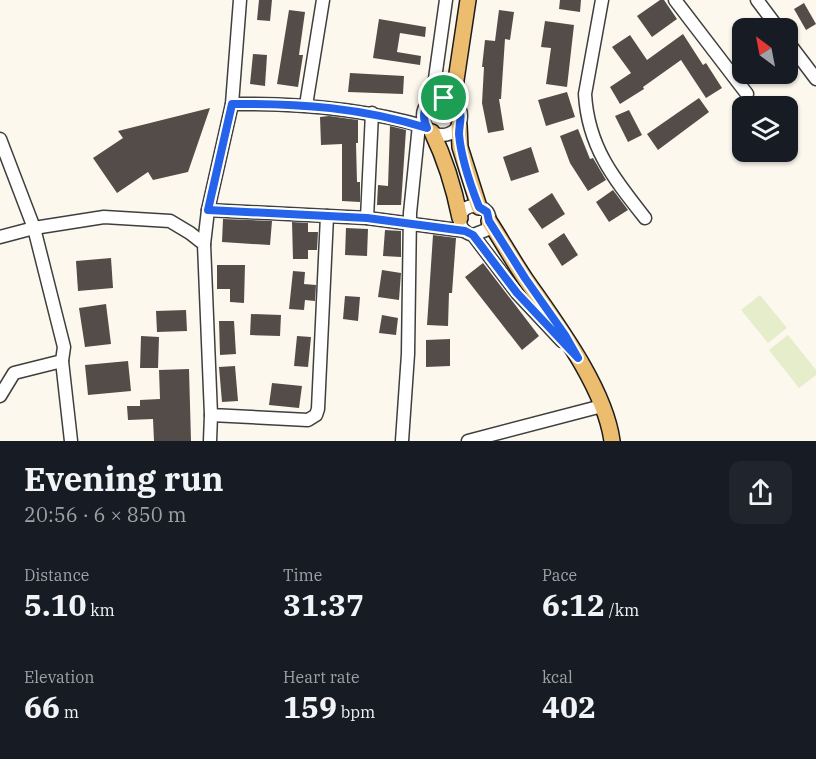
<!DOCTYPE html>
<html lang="en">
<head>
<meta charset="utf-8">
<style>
  :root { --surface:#171b24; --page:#20242c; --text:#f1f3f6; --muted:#9ea1a6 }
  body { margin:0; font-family:"IBM Plex Serif",serif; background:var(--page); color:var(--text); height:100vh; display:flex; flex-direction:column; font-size:22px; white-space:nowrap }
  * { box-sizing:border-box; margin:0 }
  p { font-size:20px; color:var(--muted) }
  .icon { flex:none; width:33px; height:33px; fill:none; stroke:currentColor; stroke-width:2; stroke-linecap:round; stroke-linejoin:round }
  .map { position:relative; height:441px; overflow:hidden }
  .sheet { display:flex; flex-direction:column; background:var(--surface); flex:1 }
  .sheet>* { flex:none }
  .needle { width:39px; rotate:328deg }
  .tools { position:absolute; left:732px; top:18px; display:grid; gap:12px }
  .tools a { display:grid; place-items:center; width:66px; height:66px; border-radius:12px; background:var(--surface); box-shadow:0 2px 4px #0004; font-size:30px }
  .pin { position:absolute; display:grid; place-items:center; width:51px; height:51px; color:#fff; margin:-26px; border:3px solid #fff; border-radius:50%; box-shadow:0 2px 6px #0007 }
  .round { display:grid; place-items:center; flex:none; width:63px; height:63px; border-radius:12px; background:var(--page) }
  .overview { display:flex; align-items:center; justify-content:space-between; height:102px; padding:0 24px }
  h1 { font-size:33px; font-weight:700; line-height:45px }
  .stats { display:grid; grid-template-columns:repeat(3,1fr); gap:9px; height:102px; padding:6px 24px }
  .stats div { display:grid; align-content:center }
  .stats b { font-size:30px; font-weight:700 }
  .stats small { font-size:16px; font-weight:400 }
  .stats p { font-size:16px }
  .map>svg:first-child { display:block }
  .pitch { fill:#e5edca }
  .building { fill:#544c49 }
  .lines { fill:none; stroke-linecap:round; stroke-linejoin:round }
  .minor-casing { stroke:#3f3f3f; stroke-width:15 }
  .major-casing { stroke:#1d1d1d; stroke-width:18 }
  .minor { stroke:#fff; stroke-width:12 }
  .major { stroke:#ecbd6e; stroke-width:15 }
  .route-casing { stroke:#fff; stroke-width:12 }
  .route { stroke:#2563eb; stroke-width:8 }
</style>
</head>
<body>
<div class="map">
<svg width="816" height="441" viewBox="0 0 816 441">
  <rect width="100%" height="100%" fill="#fdf8ed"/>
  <g class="pitch">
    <path d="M760,295l27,33 -19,15 -27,-33z"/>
    <path d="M788,335l28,35v5l-17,13 -30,-38z"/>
  </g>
  <g class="building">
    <path d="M259,0h13l-2,21 -13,-1z"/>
    <path d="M560,0h21l-1,12 -21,-3z"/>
    <path d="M660,0h4l13,19 -25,18 -15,-21z"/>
    <path d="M804,3l12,21 -10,6 -12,-21z"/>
    <path d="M289,10l16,2 -6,43h4l-5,32 -21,-3z"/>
    <path d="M499,10l15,2 -4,28 -5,-1 -4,60h-2l5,31 -16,3 -6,-30 2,-36h-2l3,-27 10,1z"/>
    <path d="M379,19l47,8 -1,10 -25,-4 -3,19 24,4 -1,9 -47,-7z"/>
    <path d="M545,21l29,4 -7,62 -21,-3 5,-36 -10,-1z"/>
    <path d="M683,34l20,31 3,-2 16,25 -16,10 -25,-38 -38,27 1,2 -24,15 -10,-17 21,-14 -19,-26 18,-12 17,25z"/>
    <path d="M253,54l14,1 -2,31 -15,-2z"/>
    <path d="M350,73l54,3 -1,18 -55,-2z"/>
    <path d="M567,92l8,25 -29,9 -8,-26z"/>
    <path d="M699,98l10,14 -51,38 -11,-16z"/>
    <path d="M210,108l-22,64 -35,8 -5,-8 -31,21 -24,-35 30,-20 -5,-7z"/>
    <path d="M629,110l13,25 -14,7 -13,-26z"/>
    <path d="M329,116l29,4v23h-2l1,39h3v20l-18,-1v-57l-21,1 -1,-28z"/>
    <path d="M390,126l16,4 -5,75h-24l1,-20 10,1z"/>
    <path d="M578,129l12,30 3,-1 13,22 -18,11 -18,-28 -10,-27z"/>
    <path d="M531,147l8,25 -28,9 -8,-24z"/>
    <path d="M613,190l15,20 -19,12 -13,-20z"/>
    <path d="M552,193l13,21 -23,15 -14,-20z"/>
    <path d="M223,219l49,2 -2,24 -48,-3z"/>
    <path d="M292,222l16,1v9h10l-1,18h-9v9h-15z"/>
    <path d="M346,228l22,1 -1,27 -22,-1z"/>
    <path d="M385,230l16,1v26l-18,-1z"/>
    <path d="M564,233l14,22 -16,11 -14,-22z"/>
    <path d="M433,235l23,3 -4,55h-3l-1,33 -21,-1z"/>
    <path d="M111,258l2,30 -35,3 -2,-30z"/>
    <path d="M483,263l56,73 -17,14 -57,-73z"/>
    <path d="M217,265h28l-1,38 -14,-1v-13h-13z"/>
    <path d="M382,270l19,3 -2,27 -21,-3z"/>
    <path d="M293,271l12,1 -1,12 12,1 -1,16 -10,-1 -1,10 -15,-1z"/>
    <path d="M345,296l15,1 -2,24 -15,-2z"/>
    <path d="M106,304l5,40 -26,3 -6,-39z"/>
    <path d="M186,310l1,21 -30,1 -1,-21z"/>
    <path d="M251,314l30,1 -1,21 -30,-1z"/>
    <path d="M382,315l16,3 -2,17 -17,-2z"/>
    <path d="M219,321h15l2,33 -16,1z"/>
    <path d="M141,336l18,1 -1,31h-18z"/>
    <path d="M297,336l14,1 -3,30 -14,-1z"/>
    <path d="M450,339v27l-24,1v-27z"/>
    <path d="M128,361l3,30 -43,4 -3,-30z"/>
    <path d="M235,366l3,35 -16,1 -3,-35z"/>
    <path d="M189,369l2,72h-37l-1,-22 -25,1 -1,-14h13v-6l20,-1 -1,-29z"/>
    <path d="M272,383l30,3 -3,22 -30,-3z"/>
  </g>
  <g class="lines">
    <defs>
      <g id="minor">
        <path d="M602,0l-17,94c3,53 29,85 60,124"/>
        <path d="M675,0l72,94"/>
        <path d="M757,0l21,28"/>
        <path d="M788,42l28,37"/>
        <circle cx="442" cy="116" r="19"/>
        <path d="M432,100l14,-100"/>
        <path d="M232,104c66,-1 130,4 194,23"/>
        <path d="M306,105l17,-105"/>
        <path d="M0,139l34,89 30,119 -2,14 -48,12 -14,23"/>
        <path d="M208,210l159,8 98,13"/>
        <path d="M367,218l5,-105"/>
        <path d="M473,235l13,-5c16,-27 -29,-33 -26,-8 1,8 6,11 13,13l44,58 45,48"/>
        <path d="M0,237l34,-9 70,-11 66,4 20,12 14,11 7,171 97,5 8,-5 2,-6 9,-193"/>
        <path d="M204,244l4,-34 24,-106 8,-104"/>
        <path d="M62,361l9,80"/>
        <path d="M210,441l1,-26"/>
        <path d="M402,441l6,-87 2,-141 9,-88"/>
        <path d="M468,441l134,-35"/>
      </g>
      <g id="major">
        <path d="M455,102l1,-22 12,-80"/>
        <path d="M459,125l1,22 19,60"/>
        <path d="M432,132c13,27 22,56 28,86"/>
        <path d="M489,221c13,20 24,40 37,59 30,43 79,108 86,161"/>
      </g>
    </defs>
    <use href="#minor" class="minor-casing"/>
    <use href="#major" class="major-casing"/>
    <use href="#minor" class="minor"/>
    <use href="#major" class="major"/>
  </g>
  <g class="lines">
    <defs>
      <path id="route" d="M437,98c8,-1 16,1 21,8 5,9 1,19 1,28 2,25 11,50 20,73l8,5 2,9 36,57 40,57 13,23 -61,-65 -44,-58 -8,-4 -98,-13 -159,-8 24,-106c68,-1 130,4 195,24 -6,-13 -3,-24 10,-30z"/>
    </defs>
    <use href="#route" class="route-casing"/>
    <use href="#route" class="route"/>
  </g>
</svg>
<div class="tools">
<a><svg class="needle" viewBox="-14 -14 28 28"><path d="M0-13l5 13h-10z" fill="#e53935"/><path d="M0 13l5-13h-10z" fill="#9ea1a6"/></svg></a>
<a><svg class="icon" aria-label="layers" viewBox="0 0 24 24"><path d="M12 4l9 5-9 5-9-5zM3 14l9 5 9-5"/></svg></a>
</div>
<div class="pin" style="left:444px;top:98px;background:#1e9e55"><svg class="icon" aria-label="arrive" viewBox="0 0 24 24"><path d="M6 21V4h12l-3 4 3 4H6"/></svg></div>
</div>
<section class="sheet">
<div class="overview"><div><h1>Evening run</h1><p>20:56 · 6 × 850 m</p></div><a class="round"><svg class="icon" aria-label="share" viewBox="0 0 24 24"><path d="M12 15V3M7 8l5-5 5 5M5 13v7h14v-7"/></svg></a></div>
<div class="stats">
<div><p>Distance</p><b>5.10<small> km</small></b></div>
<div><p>Time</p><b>31:37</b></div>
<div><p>Pace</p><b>6:12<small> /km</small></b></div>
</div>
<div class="stats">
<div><p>Elevation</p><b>66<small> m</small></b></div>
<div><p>Heart rate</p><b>159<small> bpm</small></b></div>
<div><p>kcal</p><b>402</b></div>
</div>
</section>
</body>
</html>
